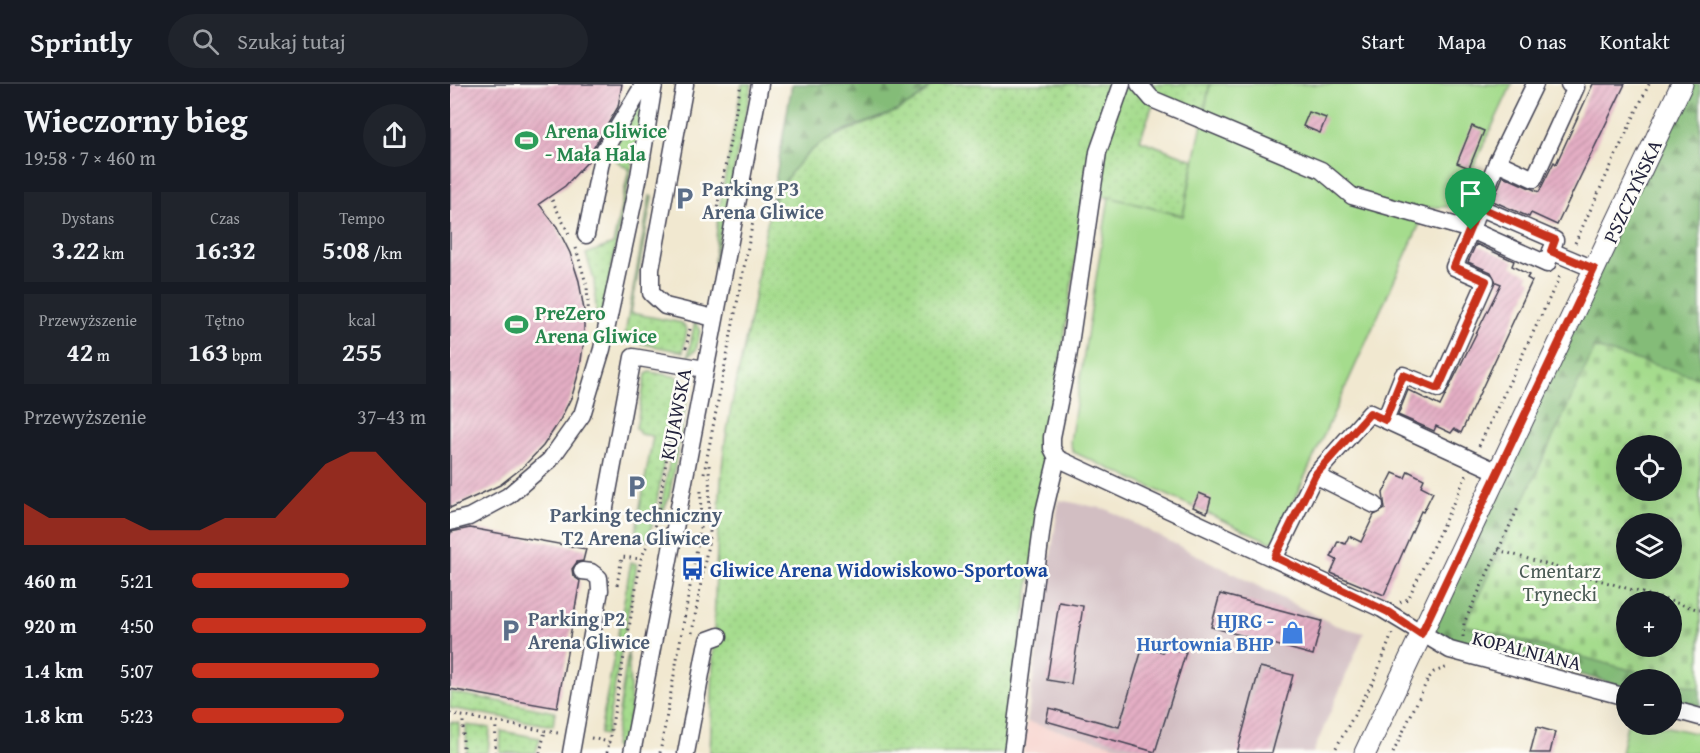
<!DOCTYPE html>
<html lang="pl">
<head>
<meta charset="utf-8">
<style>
  :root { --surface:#171b24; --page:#20242c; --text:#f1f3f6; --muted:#9ea1a6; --line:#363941; --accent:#c8321e }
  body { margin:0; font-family:"Gentium Book Plus",serif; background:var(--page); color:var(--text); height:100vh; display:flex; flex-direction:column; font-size:22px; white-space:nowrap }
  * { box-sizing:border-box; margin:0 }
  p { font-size:20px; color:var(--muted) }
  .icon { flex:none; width:33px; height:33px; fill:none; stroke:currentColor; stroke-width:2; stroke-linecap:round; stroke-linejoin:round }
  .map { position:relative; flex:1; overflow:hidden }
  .side { display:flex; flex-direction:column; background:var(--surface); width:450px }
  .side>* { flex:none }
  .tools { position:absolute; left:1166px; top:351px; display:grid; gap:12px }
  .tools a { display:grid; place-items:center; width:66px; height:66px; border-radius:50%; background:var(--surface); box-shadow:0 6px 24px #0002; font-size:30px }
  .pin { position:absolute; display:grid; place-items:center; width:51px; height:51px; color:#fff; margin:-62px -26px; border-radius:50% 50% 50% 0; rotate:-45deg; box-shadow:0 0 6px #0007 }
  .pin .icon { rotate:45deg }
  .round { display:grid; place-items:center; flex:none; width:63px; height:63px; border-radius:32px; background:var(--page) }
  .head { display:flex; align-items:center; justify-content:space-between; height:102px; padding:0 24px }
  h1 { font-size:33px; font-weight:700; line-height:45px }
  .stats { display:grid; grid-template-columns:repeat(3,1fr); gap:9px; height:102px; padding:6px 24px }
  .stats div { display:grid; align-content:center; border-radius:0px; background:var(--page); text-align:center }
  .stats b { font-size:26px; font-weight:700 }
  .stats small { font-size:16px; font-weight:400 }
  .stats p { font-size:16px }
  .chart { height:168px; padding:12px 24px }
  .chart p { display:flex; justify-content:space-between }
  .chart svg { width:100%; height:108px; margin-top:6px; fill:var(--accent); opacity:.7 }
  ul { padding:0 24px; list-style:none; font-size:20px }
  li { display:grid; grid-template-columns:96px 72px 1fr; align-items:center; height:45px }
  li i { height:15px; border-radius:8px; background:var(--accent) }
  header { display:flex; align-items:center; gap:36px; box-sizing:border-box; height:84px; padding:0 30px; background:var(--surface); border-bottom:2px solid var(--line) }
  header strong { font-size:28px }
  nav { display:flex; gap:33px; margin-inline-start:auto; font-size:21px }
  .search { width:420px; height:54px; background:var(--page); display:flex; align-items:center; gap:15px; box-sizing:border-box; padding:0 21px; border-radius:33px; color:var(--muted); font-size:22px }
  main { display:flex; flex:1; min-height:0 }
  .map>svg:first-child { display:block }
  .built { fill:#f7d0cb }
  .industrial { fill:#d2bec2 }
  .grass { fill:url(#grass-dots); stroke:#647f64; stroke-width:1.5 }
  .forest { fill:url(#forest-firs); stroke:#536f5a; stroke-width:1.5; fill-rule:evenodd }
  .cemetery { fill:url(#cemetery-stones); stroke:#647f64; stroke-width:1.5; fill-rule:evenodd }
  .garden { fill:#a5dc8d; stroke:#647f64; stroke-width:1.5 }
  .building { fill:url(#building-hatch) }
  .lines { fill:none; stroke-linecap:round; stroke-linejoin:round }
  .minor-casing { stroke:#414051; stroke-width:19 }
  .major-casing { stroke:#414051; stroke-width:23 }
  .path { stroke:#414051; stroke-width:3; stroke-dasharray:1.5 4.5; stroke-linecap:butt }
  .minor { stroke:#fff; stroke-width:16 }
  .major { stroke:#fff; stroke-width:21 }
  .route-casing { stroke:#fff; stroke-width:12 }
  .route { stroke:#c8321e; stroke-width:8 }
  .labels { text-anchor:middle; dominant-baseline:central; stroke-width:5; stroke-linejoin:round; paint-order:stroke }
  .leisure-label { font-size:20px; font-weight:bold; fill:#27864d; stroke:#fdfcf7; text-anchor:start }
  .service-label { font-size:20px; font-weight:bold; fill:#4e5e75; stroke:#fdfcf7; text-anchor:start }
  .street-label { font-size:20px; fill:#22223b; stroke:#fdfcf7 }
  .transit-label { font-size:20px; font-weight:bold; fill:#164399; stroke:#fdfcf7; text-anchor:start }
  .park-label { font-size:20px; fill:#495a54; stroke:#fdfcf7 }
  .shop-label { font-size:20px; font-weight:bold; fill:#366cbe; stroke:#fdfcf7; text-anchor:end }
</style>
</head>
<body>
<header>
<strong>Sprintly</strong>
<div class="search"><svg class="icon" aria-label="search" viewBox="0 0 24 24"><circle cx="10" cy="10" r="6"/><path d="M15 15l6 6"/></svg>Szukaj tutaj</div>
<nav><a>Start</a><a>Mapa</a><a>O nas</a><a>Kontakt</a></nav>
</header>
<main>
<section class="side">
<div class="head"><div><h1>Wieczorny bieg</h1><p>19:58 · 7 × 460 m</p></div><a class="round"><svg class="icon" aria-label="share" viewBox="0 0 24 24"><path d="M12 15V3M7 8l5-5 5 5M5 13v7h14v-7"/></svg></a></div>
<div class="stats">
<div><p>Dystans</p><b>3.22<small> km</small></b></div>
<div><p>Czas</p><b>16:32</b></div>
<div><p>Tempo</p><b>5:08<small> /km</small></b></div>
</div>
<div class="stats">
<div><p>Przewyższenie</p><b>42<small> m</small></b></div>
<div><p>Tętno</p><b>163<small> bpm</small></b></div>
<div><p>kcal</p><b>255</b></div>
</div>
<div class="chart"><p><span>Przewyższenie</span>37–43 m</p>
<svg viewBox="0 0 160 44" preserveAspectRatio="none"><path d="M0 44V27L10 33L20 33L30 33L40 33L50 38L60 38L70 38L80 33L90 33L100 33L110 22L120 11L130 6L140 6L150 17L160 27V44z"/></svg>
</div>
<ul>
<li><b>460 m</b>5:21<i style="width:67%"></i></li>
<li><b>920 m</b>4:50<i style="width:100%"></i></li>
<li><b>1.4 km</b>5:07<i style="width:80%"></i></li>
<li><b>1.8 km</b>5:23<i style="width:65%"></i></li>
</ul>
</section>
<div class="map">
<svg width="1250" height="669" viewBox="0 0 1250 669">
  <defs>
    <pattern id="grass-dots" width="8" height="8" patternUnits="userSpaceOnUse" patternTransform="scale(1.5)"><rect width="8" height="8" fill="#a5dc8d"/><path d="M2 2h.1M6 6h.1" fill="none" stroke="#8ebc7b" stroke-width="1.8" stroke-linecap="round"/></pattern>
    <pattern id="forest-firs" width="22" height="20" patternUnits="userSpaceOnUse" patternTransform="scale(1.5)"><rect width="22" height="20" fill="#84bc78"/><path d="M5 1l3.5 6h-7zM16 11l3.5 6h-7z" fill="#6c9864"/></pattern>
    <pattern id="cemetery-stones" width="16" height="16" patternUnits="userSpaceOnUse" patternTransform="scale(1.5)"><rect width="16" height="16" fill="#a5dc8d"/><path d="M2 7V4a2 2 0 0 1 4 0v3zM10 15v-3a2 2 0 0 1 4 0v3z" fill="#8ebc7b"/></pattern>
    <pattern id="building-hatch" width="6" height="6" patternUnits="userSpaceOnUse" patternTransform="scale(1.5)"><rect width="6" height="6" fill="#e4aec4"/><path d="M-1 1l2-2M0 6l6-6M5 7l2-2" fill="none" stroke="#c395a9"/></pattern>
  </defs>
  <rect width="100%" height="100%" fill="#fdfcf7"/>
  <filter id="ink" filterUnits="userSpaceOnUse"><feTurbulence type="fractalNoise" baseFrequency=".0167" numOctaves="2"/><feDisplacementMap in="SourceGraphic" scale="12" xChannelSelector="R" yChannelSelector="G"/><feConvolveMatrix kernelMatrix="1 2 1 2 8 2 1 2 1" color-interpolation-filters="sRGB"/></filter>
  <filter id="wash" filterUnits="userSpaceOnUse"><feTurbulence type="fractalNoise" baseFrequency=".008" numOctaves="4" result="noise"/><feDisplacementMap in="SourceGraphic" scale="24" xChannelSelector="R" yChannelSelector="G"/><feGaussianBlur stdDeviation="1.35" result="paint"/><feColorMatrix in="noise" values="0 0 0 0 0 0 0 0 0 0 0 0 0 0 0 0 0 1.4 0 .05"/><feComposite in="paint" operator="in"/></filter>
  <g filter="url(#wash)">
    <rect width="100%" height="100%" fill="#f1e8d0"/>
    <path class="built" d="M577,638l117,31h-121z"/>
    <path class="industrial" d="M609,416l47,9 229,116 29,8 -51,120h-169l-117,-31z"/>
    <g class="grass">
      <path d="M292,0h10l-38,179 4,-48z"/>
      <path d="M482,0h278l-6,28 -47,-19 -17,47 54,20 -11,56 -98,-24 -80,561h-295c4,-95 4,-191 12,-285 5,-54 22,-116 32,-169 8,-45 10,-97 40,-133 35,-43 108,-42 138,-82z"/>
      <path d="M194,14l1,3 -46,228 -2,-2 -3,-47 -8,-26 27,-10 16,-75 -20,-13z"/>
      <path d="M200,112l2,1 -21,116 51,10 5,7 -4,22 -59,-12z"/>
      <path d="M245,237l5,10 -4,19 -8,6z"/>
      <path d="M200,288l29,5 -26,146 -7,18 -12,-1 19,-104 -13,-2 -4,-6 10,-54z"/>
      <path d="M234,297l5,7 -20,109 -11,26z"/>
      <path d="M181,478l6,2 -31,171 -6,-1z"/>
      <path d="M178,567l3,56 -9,46h-3l-5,-7z"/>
      <path d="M0,608l105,20 -2,14 -103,-18z"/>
      <path d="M0,638l9,1v30h-9z"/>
      <path d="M16,641l24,3 -2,25h-21z"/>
      <path d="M51,647l39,7 -4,15h-36z"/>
    </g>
    <g class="forest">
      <path d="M342,0h140c-20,27 -54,33 -84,45 -39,16 -58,40 -77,76z"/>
      <path d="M1232,0h18v623l-29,-8v-19h-45v7l-194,-52zM1176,362h45v44h-45zM1176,440h45v44h-45zM1176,518h45v44h-45z"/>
    </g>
    <path class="cemetery" d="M1145,264l105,30v311l-235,-64zM1176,362h45v44h-45zM1176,440h45v44h-45zM1176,518h45v44h-45z"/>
    <g class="garden">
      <path d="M760,0h302l-57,122 -28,2 -151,332 -6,2 -197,-90 -3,-10 39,-245 74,19z"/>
      <path d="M1177,640l31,1 42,9v19h-79z"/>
    </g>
    <g id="blocks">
      <g class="building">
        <path d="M0,0h172l-4,23 -24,40 -3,11 -26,28 -26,18 18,23 13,26 9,28 5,29v29l-4,29 -8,28 -13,26 -16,24 -20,21 -23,18 -50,23z"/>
        <path d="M1143,0h32l-68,141 -26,-12 -2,4 -36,-16 10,-25 36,16 15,-30 2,2z"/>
        <path d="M859,28l17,6 -6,15 -17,-7z"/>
        <path d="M1022,42l12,5 -15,37 -12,-5z"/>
        <path d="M1026,160l38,17 -2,5 17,9 -2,3 5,3 -71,152 -7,-4 -3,4 -15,-7 -2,5 -36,-16 10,-25 32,16 61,-122 -5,-2 -5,-10 -23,-10z"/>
        <path d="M958,387l16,8 -3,7 12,6 -10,20 -2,-1 -37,84 -53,-22 6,-13 -6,-3 7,-16 7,3 4,-8 12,6 13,-27 11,-6 -2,-16 10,-20 12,5z"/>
        <path d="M749,409l12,5 -4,15 -14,-6z"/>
        <path d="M20,444l116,21 -3,12 -6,1 -5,7 1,7 7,5 -23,127 -107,-19v-153l1,-4z"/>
        <path d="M770,510l102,27 -9,34 -102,-28z"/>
        <path d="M609,518l24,4 -12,78 -24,-4z"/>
        <path d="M693,562l20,6 1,-5 22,5 -31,100 -109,-31 3,-13 70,19z"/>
        <path d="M810,583l33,8 -21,78h-35z"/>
        <path d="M1087,643l18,5 -5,21h-20z"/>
      </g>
    </g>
  </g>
  <g filter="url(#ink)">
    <use href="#blocks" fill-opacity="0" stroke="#414051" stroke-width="1.5"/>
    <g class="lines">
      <defs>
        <g id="minor">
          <path d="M235,0l-34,185v24l14,13 49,12"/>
          <path d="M672,0l-24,68 -30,206 -16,79v11l5,10 325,151 68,41 176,47"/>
          <path d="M689,0l13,15 169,71 31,26 119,34 -17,37 32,14 -48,108 -35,-14 -18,45 113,52"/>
          <path d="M1047,78l38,-78"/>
          <path d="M1029,123l76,33 -8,24 -76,-34z"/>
          <path d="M1029,123l18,-45 37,17 42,-92 -7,-3"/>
          <path d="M136,151l17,-83 38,-63 13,-4"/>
          <path d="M1101,167l43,18"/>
          <path d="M865,391l60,30"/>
          <path d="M154,429l29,-156 72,12"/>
          <path d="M0,438l19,-5 39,-21 42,-36 32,-45 20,-66 37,-173 15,-92"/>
          <path d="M825,473l40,-82 55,-62 15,7"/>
          <path d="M1221,625l29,8"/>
          <path d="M121,669l29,-163 -1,-12 -8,-6 -9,-1"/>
          <path d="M182,669l128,-669"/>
          <path d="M236,669l20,-106 2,-7 11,-4"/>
          <path d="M562,669l32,-241 13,-54"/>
        </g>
        <path id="major" d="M915,669l317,-669"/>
      </defs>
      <use href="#minor" class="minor-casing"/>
      <use href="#major" class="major-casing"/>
      <g class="path">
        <path d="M102,116l17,34"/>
        <path d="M265,135l26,-135"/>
        <path d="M1125,159l74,-159"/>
        <path d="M126,164l11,39 2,33"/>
        <path d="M236,264l4,-19"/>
        <path d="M1029,362l81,-170"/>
        <path d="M254,389l49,-252"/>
        <path d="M1048,466l202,60"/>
        <path d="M167,501l5,-28 19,2"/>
        <path d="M950,518l8,-3 59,-125"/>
        <path d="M242,549l18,-100 -1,-71"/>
        <path d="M1013,553l1,-14 55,-117"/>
        <path d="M0,630l108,19"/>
        <path d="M141,654l18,4 32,-183 15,-35 23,-143"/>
        <path d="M13,669v-36"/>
        <path d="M45,669l1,-30"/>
        <path d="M90,669l5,-22"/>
        <path d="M157,669l2,-11"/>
        <path d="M210,669l40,-222 1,-43"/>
        <path d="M883,669l42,-75 17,-44"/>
        <path d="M943,669l35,-74 6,-7 14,-5"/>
      </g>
      <use href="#minor" class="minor"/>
      <use href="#major" class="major"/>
    </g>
  </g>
  <g class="lines" filter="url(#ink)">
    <defs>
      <path id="route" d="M1029,123l76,33 -4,11 43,18 -173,365 -33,-22 -113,-55 40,-82 55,-62 15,7 18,-45 35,14 48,-108 -32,-14z"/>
    </defs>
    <use href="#route" class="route-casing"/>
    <use href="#route" class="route"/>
  </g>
  <defs>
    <symbol id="stadium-bare" viewBox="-9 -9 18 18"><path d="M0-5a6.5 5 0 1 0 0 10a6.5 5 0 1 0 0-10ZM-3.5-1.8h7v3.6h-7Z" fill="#2e9e5b" stroke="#fdfcf7" stroke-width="2.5" paint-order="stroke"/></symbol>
    <symbol id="parking-bare" viewBox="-9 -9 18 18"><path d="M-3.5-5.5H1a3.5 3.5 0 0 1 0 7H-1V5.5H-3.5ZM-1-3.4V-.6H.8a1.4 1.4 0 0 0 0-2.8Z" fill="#5c6f8a" stroke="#fdfcf7" stroke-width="2.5" paint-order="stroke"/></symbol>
    <symbol id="bus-bare" viewBox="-9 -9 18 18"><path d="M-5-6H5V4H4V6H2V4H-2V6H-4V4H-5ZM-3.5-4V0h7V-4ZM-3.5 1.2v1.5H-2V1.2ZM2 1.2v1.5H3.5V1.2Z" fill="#1a4fb4" stroke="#fdfcf7" stroke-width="2.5" paint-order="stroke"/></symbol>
    <symbol id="shop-bare" viewBox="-9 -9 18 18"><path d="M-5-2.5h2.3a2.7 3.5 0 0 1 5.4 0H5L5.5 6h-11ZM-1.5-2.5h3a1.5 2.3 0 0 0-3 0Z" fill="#3f7fe0" stroke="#fdfcf7" stroke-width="2.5" paint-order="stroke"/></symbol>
  </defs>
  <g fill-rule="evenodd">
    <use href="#stadium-bare" x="60" y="40" width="33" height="33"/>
    <use href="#parking-bare" x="218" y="98" width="33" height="33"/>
    <use href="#stadium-bare" x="50" y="224" width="33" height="33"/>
    <use href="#parking-bare" x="170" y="386" width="33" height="33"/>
    <use href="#bus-bare" x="226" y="468" width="33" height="33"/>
    <use href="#parking-bare" x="44" y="530" width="33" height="33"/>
    <use href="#shop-bare" x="826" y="532" width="33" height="33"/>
  </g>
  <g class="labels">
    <g class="leisure-label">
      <text x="95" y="46">Arena Gliwice<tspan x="95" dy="23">- Mała Hala</tspan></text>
      <text x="85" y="228">PreZero<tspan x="85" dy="23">Arena Gliwice</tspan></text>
    </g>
    <g class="service-label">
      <text x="252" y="104">Parking P3<tspan x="252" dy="23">Arena Gliwice</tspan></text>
      <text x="186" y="430" text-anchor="middle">Parking techniczny<tspan x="186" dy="23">T2 Arena Gliwice</tspan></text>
      <text x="78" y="534">Parking P2<tspan x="78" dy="23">Arena Gliwice</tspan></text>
    </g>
    <g class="street-label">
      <text transform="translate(1182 107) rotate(-65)">PSZCZYŃSKA</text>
      <text transform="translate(225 330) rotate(-79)">KUJAWSKA</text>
      <text transform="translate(1077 566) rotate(14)">KOPALNIANA</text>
    </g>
    <g class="transit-label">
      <text x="260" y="485">Gliwice Arena Widowiskowo-Sportowa</text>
    </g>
    <g class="park-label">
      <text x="1110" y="486">Cmentarz<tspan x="1110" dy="23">Trynecki</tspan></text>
    </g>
    <g class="shop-label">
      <text x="824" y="536">HJRG -<tspan x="824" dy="23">Hurtownia BHP</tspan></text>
    </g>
  </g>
</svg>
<div class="tools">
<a><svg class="icon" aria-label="locate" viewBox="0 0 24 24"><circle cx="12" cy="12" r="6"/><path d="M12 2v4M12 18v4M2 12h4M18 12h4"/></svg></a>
<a><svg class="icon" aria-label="layers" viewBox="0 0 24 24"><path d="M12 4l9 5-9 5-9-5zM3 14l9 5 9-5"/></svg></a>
<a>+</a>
<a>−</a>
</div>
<div class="pin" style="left:1021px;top:146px;background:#1e9e55"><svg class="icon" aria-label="arrive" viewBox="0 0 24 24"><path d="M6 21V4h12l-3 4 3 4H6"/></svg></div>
</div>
</main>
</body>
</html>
